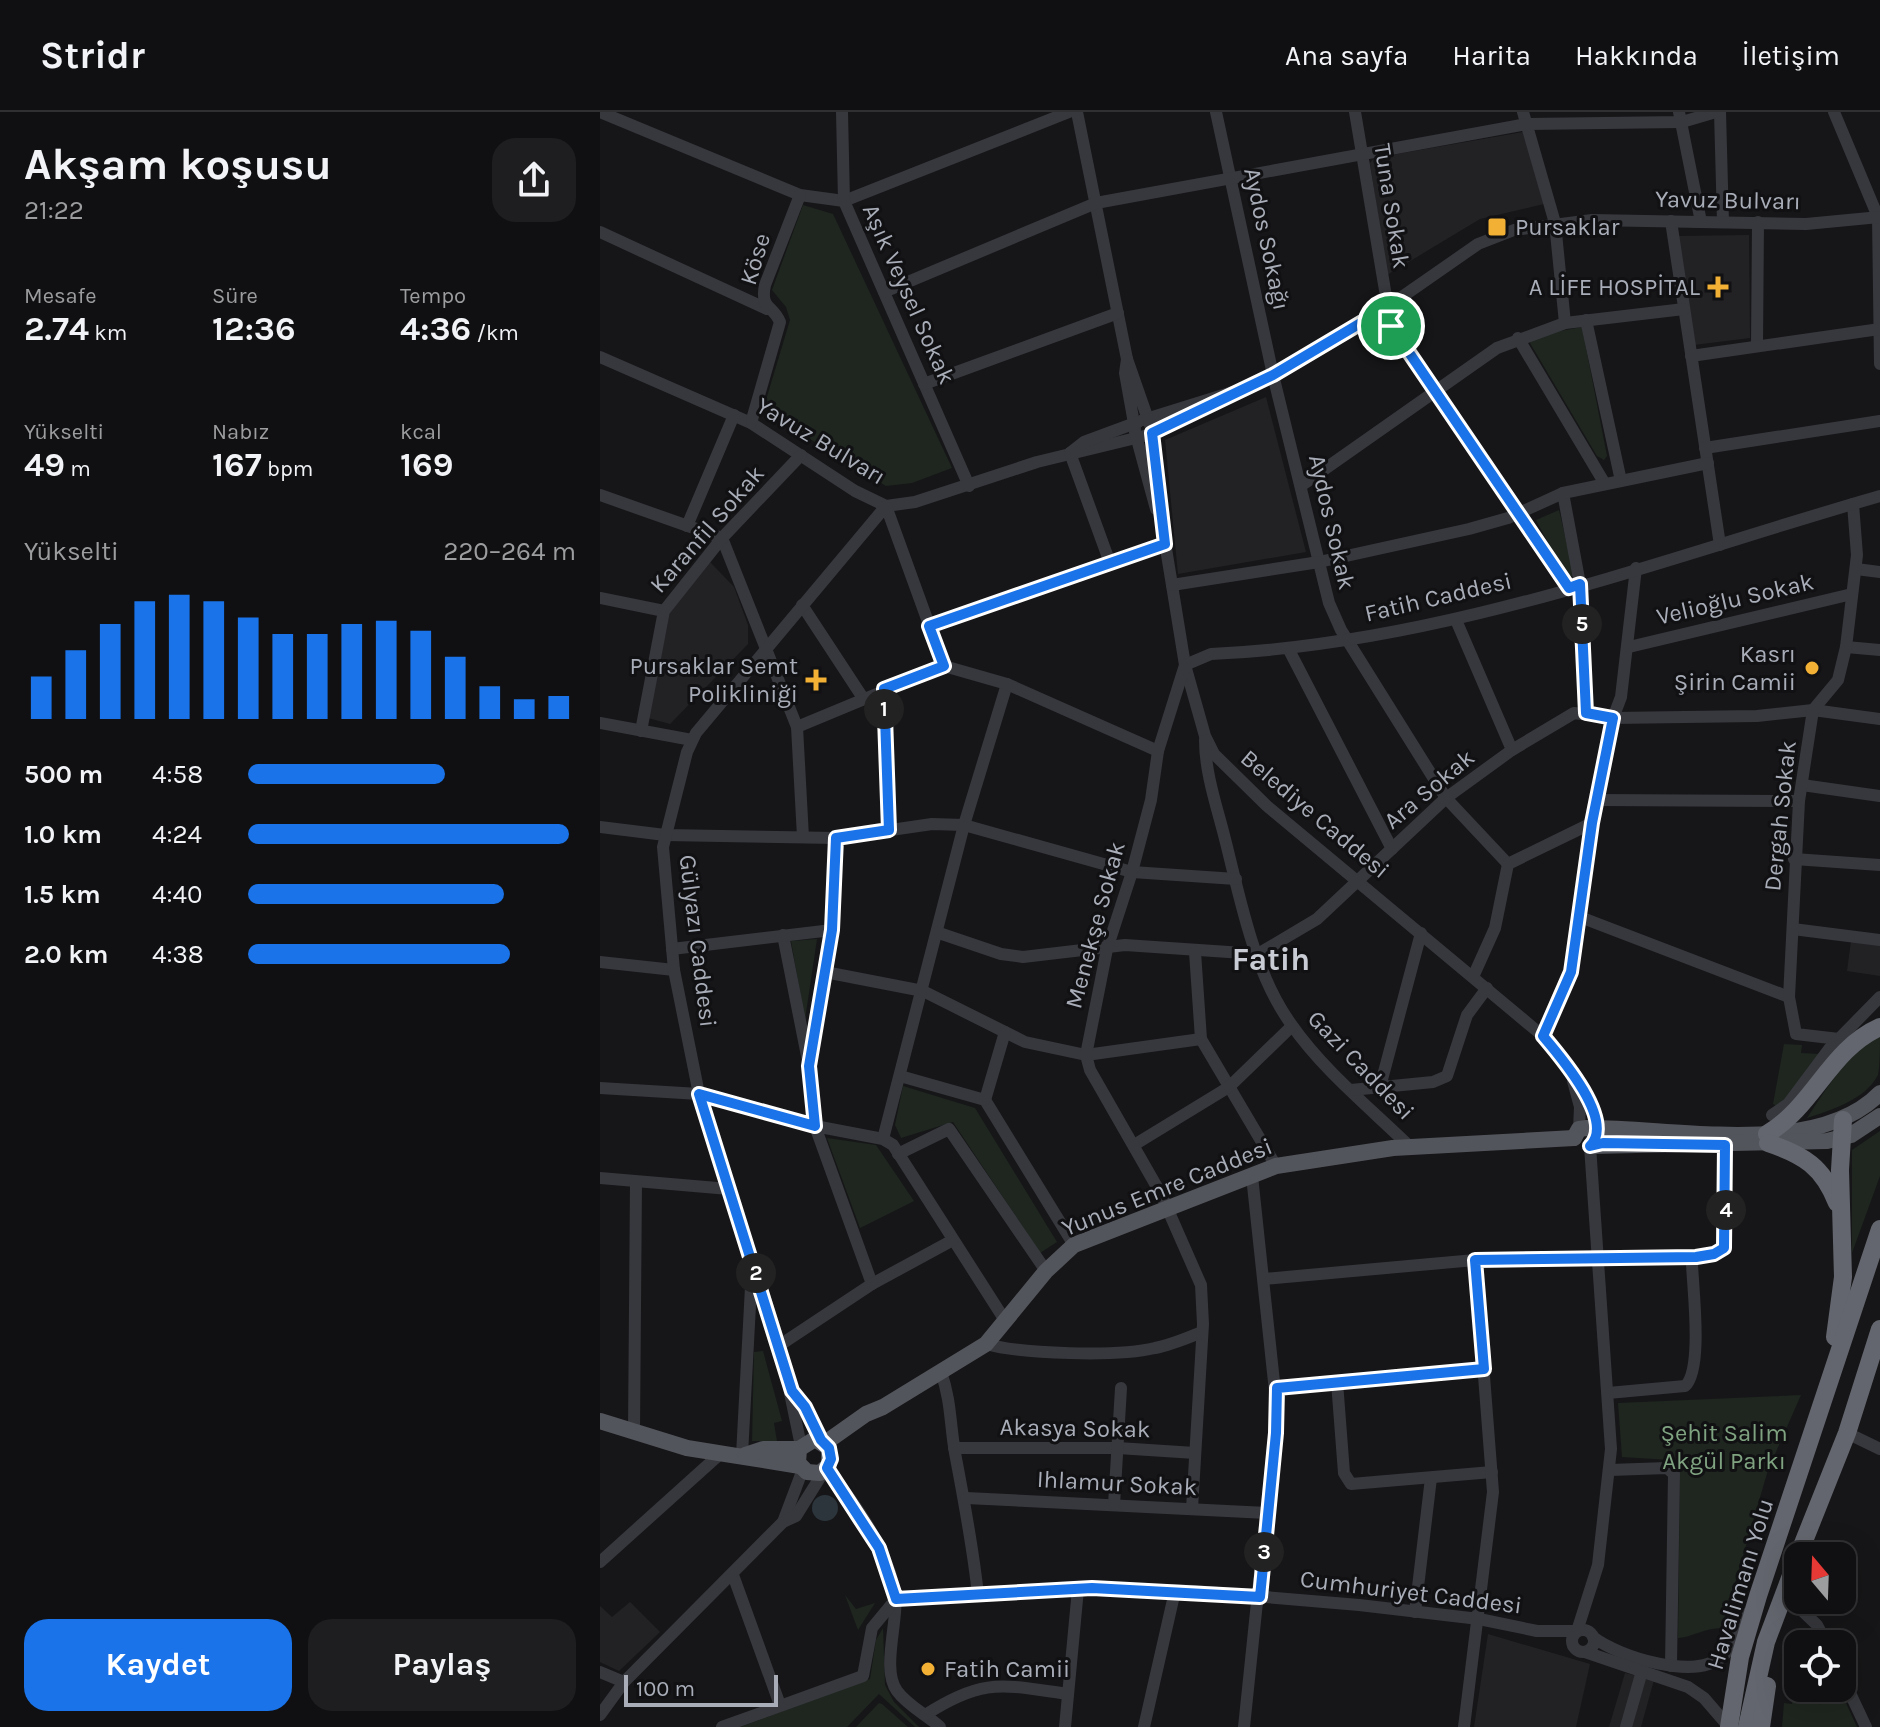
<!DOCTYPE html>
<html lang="tr">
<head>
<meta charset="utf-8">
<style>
  :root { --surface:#101012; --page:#1e1e20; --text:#f1f3f6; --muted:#9c9d9f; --line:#303032; --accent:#1a73e8 }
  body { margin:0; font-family:Karla,sans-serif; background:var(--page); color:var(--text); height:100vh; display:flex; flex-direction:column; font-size:30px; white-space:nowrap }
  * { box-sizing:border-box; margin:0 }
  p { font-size:26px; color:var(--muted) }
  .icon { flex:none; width:44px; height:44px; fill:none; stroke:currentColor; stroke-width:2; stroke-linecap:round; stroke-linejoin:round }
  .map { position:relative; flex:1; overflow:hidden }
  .details { display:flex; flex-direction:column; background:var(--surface); width:600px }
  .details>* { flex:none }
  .needle { width:52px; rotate:341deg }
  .fabs { position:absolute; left:1184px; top:1430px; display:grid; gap:16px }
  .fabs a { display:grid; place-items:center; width:72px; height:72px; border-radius:16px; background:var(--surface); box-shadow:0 8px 32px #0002,0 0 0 2px var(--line); font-size:40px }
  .scale { position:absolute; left:24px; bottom:20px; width:154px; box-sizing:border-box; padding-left:8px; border:4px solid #a8adb8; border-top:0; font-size:22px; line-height:28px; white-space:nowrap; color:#a8adb8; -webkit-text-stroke:6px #111113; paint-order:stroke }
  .pin { position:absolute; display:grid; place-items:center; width:68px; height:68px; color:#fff; margin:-34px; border:4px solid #fff; border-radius:50%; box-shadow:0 2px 8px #0007 }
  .km { position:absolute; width:40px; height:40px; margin:-20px; border-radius:50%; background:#222; color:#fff; font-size:22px; line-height:40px; text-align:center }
  .round { display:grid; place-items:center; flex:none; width:84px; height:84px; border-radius:24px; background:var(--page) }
  .overview { display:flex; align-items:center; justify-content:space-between; height:136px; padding:0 24px }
  h1 { font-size:44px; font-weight:700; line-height:60px }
  .figures { display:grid; grid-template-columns:repeat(3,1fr); gap:12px; height:136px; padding:8px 24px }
  .figures div { display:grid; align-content:center }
  .figures b { font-size:34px; font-weight:700 }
  .figures small { font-size:22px; font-weight:400 }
  .figures p { font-size:22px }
  .chart { height:224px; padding:16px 24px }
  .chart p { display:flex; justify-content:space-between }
  .chart svg { width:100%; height:144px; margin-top:8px; stroke:var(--accent); stroke-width:6 }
  .cta { display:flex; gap:16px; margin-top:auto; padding:16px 24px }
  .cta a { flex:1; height:92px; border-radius:24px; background:var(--accent); color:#fff; font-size:32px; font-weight:700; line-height:92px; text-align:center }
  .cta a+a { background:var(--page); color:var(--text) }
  ul { padding:0 24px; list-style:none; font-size:26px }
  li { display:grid; grid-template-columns:128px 96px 1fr; align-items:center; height:60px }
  li i { height:20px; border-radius:10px; background:var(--accent) }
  header { display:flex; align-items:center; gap:48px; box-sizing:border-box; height:112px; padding:0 40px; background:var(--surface); border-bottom:2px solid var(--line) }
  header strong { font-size:38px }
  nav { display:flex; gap:44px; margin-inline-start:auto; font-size:28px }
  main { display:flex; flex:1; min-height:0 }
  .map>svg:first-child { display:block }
  .built { fill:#222225 }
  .green { fill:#1e261f }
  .water { fill:#2c353c }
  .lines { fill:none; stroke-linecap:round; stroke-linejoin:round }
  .minor { stroke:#37383d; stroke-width:12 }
  .major { stroke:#53555c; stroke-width:16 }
  .highway { stroke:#63666e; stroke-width:18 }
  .route-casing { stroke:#fff; stroke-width:16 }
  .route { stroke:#1a73e8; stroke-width:10 }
  .poi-dot { fill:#f2b134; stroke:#111113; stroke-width:3 }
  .labels { text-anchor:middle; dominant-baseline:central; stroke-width:6; stroke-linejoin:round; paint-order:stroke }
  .street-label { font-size:24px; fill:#a8adb8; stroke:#111113 }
  .poi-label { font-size:24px; fill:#a8adb8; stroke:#111113; text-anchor:end }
  .park-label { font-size:24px; fill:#7fa381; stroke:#111113 }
  .district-label { font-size:32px; font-weight:bold; fill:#c9ccd4; stroke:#111113 }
</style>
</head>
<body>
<header>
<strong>Stridr</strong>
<nav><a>Ana sayfa</a><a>Harita</a><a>Hakkında</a><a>İletişim</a></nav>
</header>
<main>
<section class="details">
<div class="overview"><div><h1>Akşam koşusu</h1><p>21:22</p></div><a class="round"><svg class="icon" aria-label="share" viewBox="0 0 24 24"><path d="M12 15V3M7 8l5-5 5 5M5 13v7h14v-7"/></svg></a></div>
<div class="figures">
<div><p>Mesafe</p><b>2.74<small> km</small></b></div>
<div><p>Süre</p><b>12:36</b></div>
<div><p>Tempo</p><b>4:36<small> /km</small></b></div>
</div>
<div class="figures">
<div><p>Yükselti</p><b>49<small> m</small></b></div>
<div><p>Nabız</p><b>167<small> bpm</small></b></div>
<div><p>kcal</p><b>169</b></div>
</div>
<div class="chart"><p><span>Yükselti</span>220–264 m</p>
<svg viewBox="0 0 160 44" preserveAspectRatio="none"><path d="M5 44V31M15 44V23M25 44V15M35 44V8M45 44V6M55 44V8M65 44V13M75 44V18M85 44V18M95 44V15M105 44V14M115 44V17M125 44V25M135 44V34M145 44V38M155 44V37"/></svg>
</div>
<ul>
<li><b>500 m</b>4:58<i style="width:60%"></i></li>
<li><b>1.0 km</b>4:24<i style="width:98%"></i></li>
<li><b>1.5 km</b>4:40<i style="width:78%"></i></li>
<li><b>2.0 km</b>4:38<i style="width:80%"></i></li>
</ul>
<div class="cta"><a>Kaydet</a><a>Paylaş</a></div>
</section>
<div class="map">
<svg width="1280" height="1615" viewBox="0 0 1280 1615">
  <rect width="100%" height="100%" fill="#161618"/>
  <g class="built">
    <path d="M923,20l21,72 -64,15 -93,56 -17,-112 4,-5z"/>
    <path d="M1149,123l1,103 -56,7 -16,-109z"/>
    <path d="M666,285l40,155 -128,22 -13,-134z"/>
    <path d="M110,450l24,25 14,38v19l-78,80 -22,-6 22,-106z"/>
    <path d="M1251,829l29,4v31l-33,-5z"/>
    <path d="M30,1490l30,30 -41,39 -19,-9v-56l12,11z"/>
    <path d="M888,1522l102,30 -14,63h-102z"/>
    <path d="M1025,1561l29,7 -13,47h-32z"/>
  </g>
  <g class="green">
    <path d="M203,93l30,9 119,254 -40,15 -26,3 -123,-76 27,-90 -4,-13 -14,-17z"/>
    <path d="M982,215l25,129 -3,4 -7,-4 -67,-113 3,-7z"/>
    <path d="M959,398l15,64 -1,3 -9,-4 -28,-53z"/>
    <path d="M217,827l-12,81 -14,-79z"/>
    <path d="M1280,924c0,11 0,29 -2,39 -13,25 -47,35 -71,43 21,-31 39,-63 73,-82z"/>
    <path d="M1184,932l18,1 -1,8 19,1 -37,55 -10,-5z"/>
    <path d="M303,974l72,22 82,134 -17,11 -87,-131 -52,16 -6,-13z"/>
    <path d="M1280,1019v45l-28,77v-103z"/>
    <path d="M227,1026l49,7 38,56 -54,27z"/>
    <path d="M163,1239l19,70 -8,2 3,18h-25l2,-89z"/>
    <path d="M1201,1283l-33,75 -46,158c-18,0 -32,10 -44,10l2,-169 -10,-9 -48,-3 -4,-54z"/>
    <path d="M245,1483l11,14 19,-6 -17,27z"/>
    <path d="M283,1516l2,57 9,17 25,25h-4l-36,-33 -32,33h-107l130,-48 6,-39z"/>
    <path d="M1195,1567l3,9h41l18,39h-75l2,-24 8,1z"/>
    <path d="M279,1591l3,1 26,23h-52z"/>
  </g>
  <circle class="water" cx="225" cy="1396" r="13"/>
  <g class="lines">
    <g class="minor">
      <path d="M0,0l200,83 44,6 225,-89"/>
      <path d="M242,0l2,89 125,285"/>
      <path d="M477,0l50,247"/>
      <path d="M616,0l57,263 56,228 12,27 105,168 62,66"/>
      <path d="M755,0l36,214 178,262"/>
      <path d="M923,0l32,111 10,100"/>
      <path d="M1079,0l22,110"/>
      <path d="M1120,0l3,110"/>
      <path d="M1234,0l44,105 2,147"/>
      <path d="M1071,109l49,324"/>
      <path d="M0,120l167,77"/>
      <path d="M284,180l212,-89 431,-79 155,-2 34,-10"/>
      <path d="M986,208l35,161"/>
      <path d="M918,226l87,146"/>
      <path d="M1157,234l1,-124"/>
      <path d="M1091,244l189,-27"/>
      <path d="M0,245l151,66 104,68 31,15 29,-4 122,-40 107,-26"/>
      <path d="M324,272l194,-71"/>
      <path d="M543,308l93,-29 37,-16 113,-67 92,-64 36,-14 78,-10 214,4 74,-7"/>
      <path d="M151,311l29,-101c-7,-17 -20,-13 -15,-37l35,-90"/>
      <path d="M551,315l11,97 23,141 20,71 9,18 53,52 276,230 44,58 10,34"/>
      <path d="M535,317l-10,-56 2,-14 23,66"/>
      <path d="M535,320l21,77"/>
      <path d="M546,324l69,-33"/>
      <path d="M1105,336l175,-27"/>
      <path d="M470,341l40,110"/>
      <path d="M470,341l14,-11 54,-20"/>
      <path d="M702,373l195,-137 68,-25 119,-14"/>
      <path d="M963,381l17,91 6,129"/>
      <path d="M0,383l122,43 75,189 6,110"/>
      <path d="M87,414l47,-111"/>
      <path d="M1256,457l24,3"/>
      <path d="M572,473l147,-23 150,-33 39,-11 55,-25 145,-30"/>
      <path d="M0,486l64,13"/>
      <path d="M202,493l61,93"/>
      <path d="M856,508l56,130"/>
      <path d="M329,514l236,-82"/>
      <path d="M1029,535l223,-53"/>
      <path d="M1246,535l34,3"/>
      <path d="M688,536l104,201"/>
      <path d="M284,577l5,141"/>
      <path d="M0,611l92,17"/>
      <path d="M197,615l147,-61"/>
      <path d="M41,619l23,-120 58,-73 79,-83"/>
      <path d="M605,628c0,32 11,64 19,95 16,62 29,136 67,189 32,46 78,83 118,122"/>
      <path d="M1202,673l78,11"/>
      <path d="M997,688l202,1"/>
      <path d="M0,715l65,8 171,3 96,-14 32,1 168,47 104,7"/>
      <path d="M1194,747l86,6"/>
      <path d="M980,805l209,80"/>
      <path d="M1193,817l87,11"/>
      <path d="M339,821l62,21 22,3 102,-12 133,9 59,-35 129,-121 66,-48 62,-37 39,5 144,-2 56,-6 67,9"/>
      <path d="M183,823l26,131 6,60 57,158"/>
      <path d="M72,837l160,-19"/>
      <path d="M595,840l6,87 75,127"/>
      <path d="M0,850l74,8"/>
      <path d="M225,860l98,19 102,51 61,13 115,-16"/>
      <path d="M873,865l22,-49 13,-64 84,-41"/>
      <path d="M943,924l28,-64 21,-149 21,-105 8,-21 15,-129"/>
      <path d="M1239,927l-43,-5 -7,-37 10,-196 14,-91 25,-30 8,-33 11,-92 -4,-51"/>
      <path d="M210,944l22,-126 4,-92"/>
      <path d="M300,964l85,24 89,145"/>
      <path d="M973,969l7,26 -1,22"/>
      <path d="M780,975l41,-154"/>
      <path d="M0,976l99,6 116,32 68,13 10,6 113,177"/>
      <path d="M751,978l82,-8 14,-6 20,-61 20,-27"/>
      <path d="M385,988l20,-68"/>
      <path d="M1172,1003l16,-11 41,-55 51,-52"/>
      <path d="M283,1027l81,-314 43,-141"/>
      <path d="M534,1033l95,-58 63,-61"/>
      <path d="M298,1042l51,-25 97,142"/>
      <path d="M0,1066l129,11"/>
      <path d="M664,1167l211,-19 221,-3"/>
      <path d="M386,1232c36,10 131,13 169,4 16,-3 32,-10 47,-16"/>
      <path d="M180,1233l92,-61 81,-44"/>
      <path d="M341,1260c10,28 9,52 14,81 9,47 18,94 23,142"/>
      <path d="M737,1270l7,91 7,11 141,-12"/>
      <path d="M677,1276l207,-19"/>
      <path d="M192,1279l13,16 16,33"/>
      <path d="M1008,1281l77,-7c18,-16 8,-96 7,-122l4,-7 24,-5 6,-9 -1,-98"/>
      <path d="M34,1319l2,-249"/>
      <path d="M1247,1321l33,16"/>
      <path d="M201,1334l-21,-101 -81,-251 -25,-124 -11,-123 24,-95 9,-19 190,-227 58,160 63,18 151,67"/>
      <path d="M354,1336h164l77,5"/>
      <path d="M142,1343l10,-187"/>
      <path d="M227,1356c27,35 57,75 67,119 7,30 -14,80 3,104 11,15 30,24 43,36"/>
      <path d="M1010,1358l57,-2 7,6 -3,192"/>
      <path d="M366,1386l301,15"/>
      <path d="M514,1393l7,-117"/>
      <path d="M592,1397l11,-185 -2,-39 -40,-91 -71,-124 -4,-15 21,-106 25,-77 19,-72 7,-49 27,-86 26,-11c231,-10 450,-95 669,-158"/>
      <path d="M183,1410l20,-53"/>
      <path d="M0,1450l120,-108"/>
      <path d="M133,1463l47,130"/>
      <path d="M1192,1489l25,24 10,19"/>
      <path d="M815,1500l16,-134"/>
      <circle cx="983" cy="1529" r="11"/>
      <path d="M993,1525c26,20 103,44 130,19 11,-10 17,-30 25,-43"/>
      <path d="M985,1540l103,35 16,11 25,29"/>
      <path d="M0,1560l24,10"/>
      <path d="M1242,1564l24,51"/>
      <path d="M0,1603l24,-33 159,-160 13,-6 28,-45"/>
      <path d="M325,1603c59,-38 77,-30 143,-21"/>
      <path d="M122,1615l141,-51 9,-48 24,-29 196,-11 103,3 164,14 120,14 58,12h40l21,-66 13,-116 -21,-303"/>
      <path d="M465,1615l13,-138"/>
      <path d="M544,1615l31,-136"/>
      <path d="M644,1615l33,-317 -25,-234"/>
      <path d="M864,1615l29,-235 -18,-232"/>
      <path d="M1026,1615l16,-56"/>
    </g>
    <g class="major">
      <path d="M974,1026l5,-9 8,-1c86,-1 229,31 293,-35"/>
      <path d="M990,1034l237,-5 24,-6 29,-19"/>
      <path d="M0,1309l87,27 113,18"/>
      <path d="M225,1331l41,-29 17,-7 103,-63 60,-73 28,-26 202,-79 117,-18 181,-10"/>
      <path d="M145,1343l18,-6h36l16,-10 14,9v17l-9,8 -13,-1 -9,-9 1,-14"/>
    </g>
    <g class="highway">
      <path d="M1167,1022c48,-29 62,-84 113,-107"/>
      <path d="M1168,1031c36,12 55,24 69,60"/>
      <path d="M1235,1225l8,-60 -3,-107 3,-50"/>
      <path d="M1198,1444l49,-123 33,-104"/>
      <path d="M1129,1615l11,-70 18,-61 122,-367"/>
      <path d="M1147,1615l19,-85 32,-85"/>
      <path d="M1161,1615l6,-41"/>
    </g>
  </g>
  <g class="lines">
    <defs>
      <path id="route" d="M786,196l5,18 178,262 11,-4 6,129 27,5 -21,105 -21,149 -28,64c17,20 73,85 47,110l13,-3 122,2 -1,103 -10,6 -18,3 -221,3 9,109 -207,19 -1,45 -16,164 -168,-9 -196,11 -17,-51 -52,-80 4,-9 -2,-11 -8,-8 -16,-33 -13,-16 -93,-297 116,32 -6,-60 23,-136 4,-92 53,-8 -5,-141 60,-23 -15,-40 236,-82 -13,-111 121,-58z"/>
    </defs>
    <use href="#route" class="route-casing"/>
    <use href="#route" class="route"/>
  </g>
  <g class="poi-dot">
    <rect x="887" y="105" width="20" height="20" rx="4"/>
    <path d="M1114 163h8v8h8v8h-8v8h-8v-8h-8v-8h8z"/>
    <circle cx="1212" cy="556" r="8"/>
    <path d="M212 556h8v8h8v8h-8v8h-8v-8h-8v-8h8z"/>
    <circle cx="328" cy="1557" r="8"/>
  </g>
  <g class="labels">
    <g class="street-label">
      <text transform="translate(1128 88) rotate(1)">Yavuz Bulvarı</text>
      <text transform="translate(792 94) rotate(81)">Tuna Sokak</text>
      <text transform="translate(667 127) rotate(78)">Aydos Sokağı</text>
      <text transform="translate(155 147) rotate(-73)">Köse</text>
      <text transform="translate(309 182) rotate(66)">Aşık Veysel Sokak</text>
      <text transform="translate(221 329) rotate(31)">Yavuz Bulvarı</text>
      <text transform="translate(732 410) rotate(77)">Aydos Sokak</text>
      <text transform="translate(107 417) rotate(-49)">Karanfil Sokak</text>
      <text transform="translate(838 485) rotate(-13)">Fatih Caddesi</text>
      <text transform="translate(1135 487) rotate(-13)">Velioğlu Sokak</text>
      <text transform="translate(829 677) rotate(-40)">Ara Sokak</text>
      <text transform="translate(715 702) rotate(40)">Belediye Caddesi</text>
      <text transform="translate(1180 704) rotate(-84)">Dergah Sokak</text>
      <text transform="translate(495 813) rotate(-75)">Menekşe Sokak</text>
      <text transform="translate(98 829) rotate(83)">Gülyazı Caddesi</text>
      <text transform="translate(761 953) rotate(46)">Gazi Caddesi</text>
      <text transform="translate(567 1075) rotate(-22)">Yunus Emre Caddesi</text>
      <text transform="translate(475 1316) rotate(1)">Akasya Sokak</text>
      <text transform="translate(517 1371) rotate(3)">Ihlamur Sokak</text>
      <text transform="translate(1140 1472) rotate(-73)">Havalimanı Yolu</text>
      <text transform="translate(811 1480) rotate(7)">Cumhuriyet Caddesi</text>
    </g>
    <g class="poi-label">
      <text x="915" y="115" text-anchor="start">Pursaklar</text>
      <text x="1100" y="175">A LİFE HOSPİTAL</text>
      <text x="1196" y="542">Kasrı<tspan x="1196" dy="28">Şirin Camii</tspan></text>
      <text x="198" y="554">Pursaklar Semt<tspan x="198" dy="28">Polikliniği</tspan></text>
      <text x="344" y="1557" text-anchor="start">Fatih Camii</text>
    </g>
    <g class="park-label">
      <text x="1124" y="1321">Şehit Salim<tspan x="1124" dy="28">Akgül Parkı</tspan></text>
    </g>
    <g class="district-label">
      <text x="671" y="847">Fatih</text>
    </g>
  </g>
</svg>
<div class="fabs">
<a><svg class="needle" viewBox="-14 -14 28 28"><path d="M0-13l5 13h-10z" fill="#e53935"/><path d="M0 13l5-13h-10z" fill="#9c9d9f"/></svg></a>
<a><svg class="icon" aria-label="locate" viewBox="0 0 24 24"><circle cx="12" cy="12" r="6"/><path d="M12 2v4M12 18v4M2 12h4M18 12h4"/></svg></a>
</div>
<div class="scale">100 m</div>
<div class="pin" style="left:791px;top:214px;background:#1e9e55"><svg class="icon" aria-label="arrive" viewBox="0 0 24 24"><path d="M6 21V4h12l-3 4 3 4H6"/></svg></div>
<b class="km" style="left:284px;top:597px">1</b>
<b class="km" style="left:156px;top:1161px">2</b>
<b class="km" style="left:664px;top:1440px">3</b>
<b class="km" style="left:1126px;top:1098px">4</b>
<b class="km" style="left:982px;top:512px">5</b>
</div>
</main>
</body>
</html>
